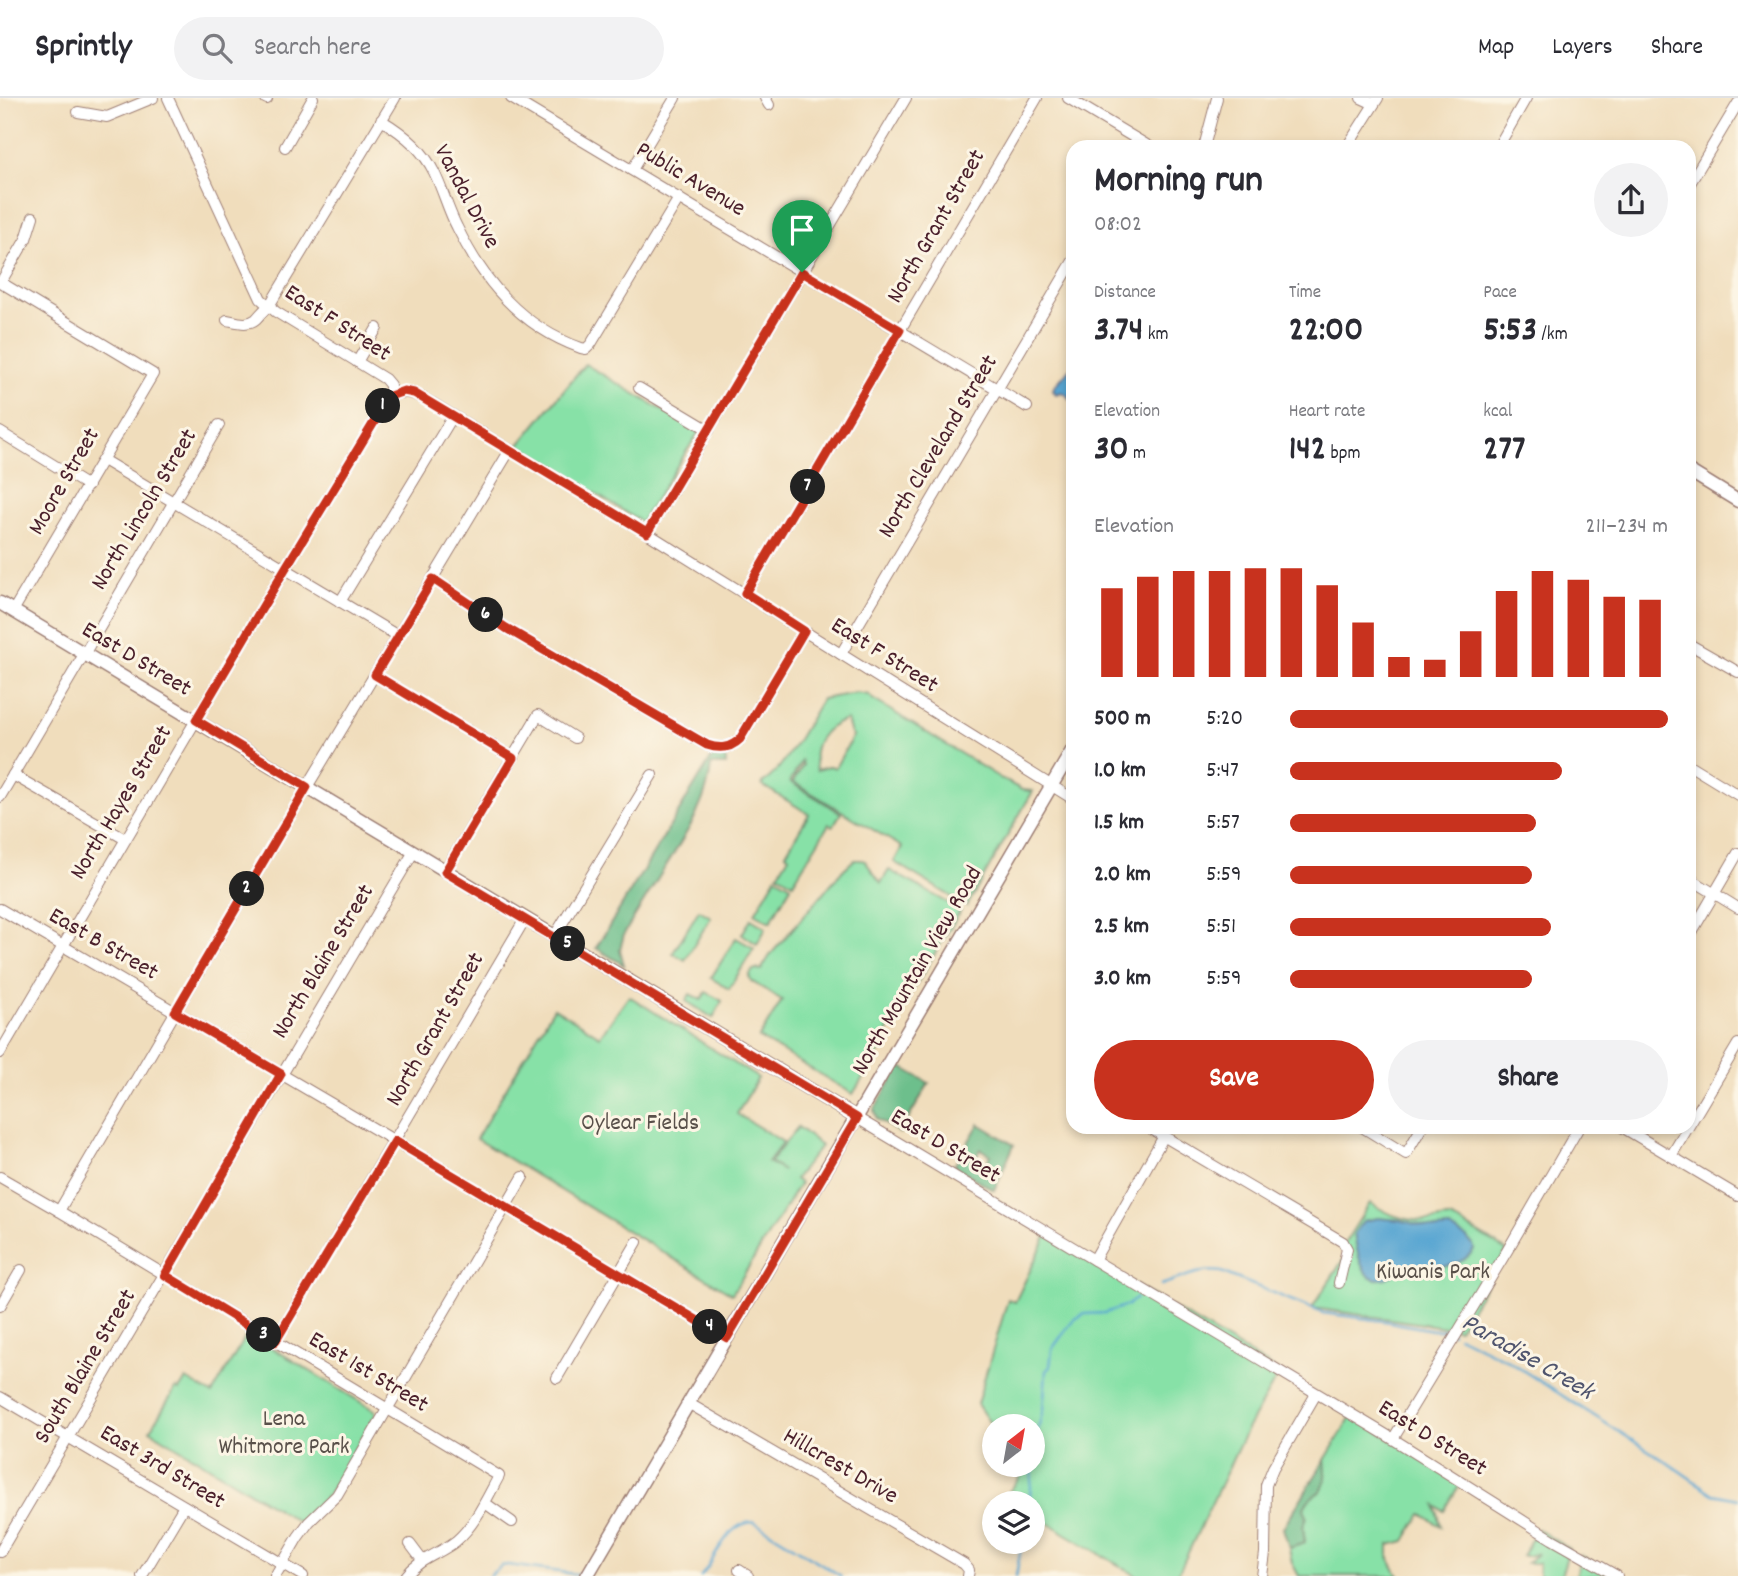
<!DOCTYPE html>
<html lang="en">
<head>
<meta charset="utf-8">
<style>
  :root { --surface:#fff; --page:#f2f2f3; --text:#2b2b33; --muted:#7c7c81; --line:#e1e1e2; --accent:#c8321e }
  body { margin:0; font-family:Dekko,sans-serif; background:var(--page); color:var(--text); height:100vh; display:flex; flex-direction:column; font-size:26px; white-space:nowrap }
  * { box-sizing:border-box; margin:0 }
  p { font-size:23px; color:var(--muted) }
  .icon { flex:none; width:38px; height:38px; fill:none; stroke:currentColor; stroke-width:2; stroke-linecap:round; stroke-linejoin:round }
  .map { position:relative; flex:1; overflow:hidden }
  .sheet { position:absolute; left:1066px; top:42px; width:630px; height:994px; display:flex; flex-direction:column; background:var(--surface); border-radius:21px; box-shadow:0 4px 10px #0003 }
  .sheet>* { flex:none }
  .needle { width:46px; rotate:31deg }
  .controls { position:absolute; left:982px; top:1316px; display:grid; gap:14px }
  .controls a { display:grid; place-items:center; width:63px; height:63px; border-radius:50%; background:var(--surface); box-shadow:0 4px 10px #0003; font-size:35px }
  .pin { position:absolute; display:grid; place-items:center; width:60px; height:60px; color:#fff; margin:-72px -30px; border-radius:50% 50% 50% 0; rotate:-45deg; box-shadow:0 0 7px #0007 }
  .pin .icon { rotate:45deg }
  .km { position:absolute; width:35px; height:35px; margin:-18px; border-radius:50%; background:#222; color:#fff; font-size:19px; line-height:35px; text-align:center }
  .round { display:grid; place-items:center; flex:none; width:74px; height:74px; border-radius:37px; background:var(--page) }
  .headline { display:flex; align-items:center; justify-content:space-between; height:119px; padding:0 28px }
  h1 { font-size:38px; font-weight:700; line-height:52px }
  .figures { display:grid; grid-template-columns:repeat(3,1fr); gap:10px; height:119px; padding:7px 28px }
  .figures div { display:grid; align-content:center }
  .figures b { font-size:35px; font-weight:700 }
  .figures small { font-size:19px; font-weight:400 }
  .figures p { font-size:19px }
  .chart { height:196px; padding:14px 28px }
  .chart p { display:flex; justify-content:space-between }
  .chart svg { width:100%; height:126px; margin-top:7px; stroke:var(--accent); stroke-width:6 }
  .cta { display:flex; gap:14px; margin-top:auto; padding:14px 28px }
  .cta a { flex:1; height:80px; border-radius:42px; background:var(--accent); color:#fff; font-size:28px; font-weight:700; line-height:80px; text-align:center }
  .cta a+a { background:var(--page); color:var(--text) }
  ul { padding:0 28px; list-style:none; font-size:23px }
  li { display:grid; grid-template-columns:112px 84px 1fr; align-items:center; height:52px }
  li i { height:18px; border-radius:9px; background:var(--accent) }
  header { display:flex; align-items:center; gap:42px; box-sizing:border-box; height:98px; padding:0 35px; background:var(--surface); border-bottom:2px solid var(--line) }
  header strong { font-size:33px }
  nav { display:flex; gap:38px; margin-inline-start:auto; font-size:24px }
  .search { width:490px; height:63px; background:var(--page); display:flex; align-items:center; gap:18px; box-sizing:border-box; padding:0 24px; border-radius:38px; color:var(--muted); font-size:26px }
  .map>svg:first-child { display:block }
  .green { fill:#87e1a7; stroke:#688069; stroke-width:2; fill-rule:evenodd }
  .forest { fill:#6dbf8c; stroke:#5c6f5c; stroke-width:2; fill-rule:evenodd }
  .water { fill:#58a6d2; stroke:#51627e; stroke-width:2 }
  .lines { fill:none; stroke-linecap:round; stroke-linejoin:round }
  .stream { stroke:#58a6d2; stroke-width:2.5 }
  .minor-casing { stroke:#9d7e74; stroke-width:12 }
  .tertiary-casing { stroke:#9d7e74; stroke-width:15 }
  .minor { stroke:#fff; stroke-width:10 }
  .tertiary { stroke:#fff; stroke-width:12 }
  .route-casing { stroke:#fff; stroke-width:14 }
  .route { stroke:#c8321e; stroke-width:9 }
  .labels { text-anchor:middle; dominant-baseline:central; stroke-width:6; stroke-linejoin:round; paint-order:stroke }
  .street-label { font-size:24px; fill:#4a1f2b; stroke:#fcf5e5 }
  .park-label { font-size:24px; fill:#59504a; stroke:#fcf5e5 }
  .water-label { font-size:26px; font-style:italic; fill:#50556e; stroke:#fcf5e5 }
</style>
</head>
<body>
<header>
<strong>Sprintly</strong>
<div class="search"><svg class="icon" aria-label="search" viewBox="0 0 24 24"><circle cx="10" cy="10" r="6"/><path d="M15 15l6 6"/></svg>Search here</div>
<nav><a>Map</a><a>Layers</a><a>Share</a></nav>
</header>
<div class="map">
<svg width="1738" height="1478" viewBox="0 0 1738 1478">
  <rect width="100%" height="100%" fill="#fcf5e5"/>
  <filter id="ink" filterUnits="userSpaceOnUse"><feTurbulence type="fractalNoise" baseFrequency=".0143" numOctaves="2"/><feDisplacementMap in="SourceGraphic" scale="14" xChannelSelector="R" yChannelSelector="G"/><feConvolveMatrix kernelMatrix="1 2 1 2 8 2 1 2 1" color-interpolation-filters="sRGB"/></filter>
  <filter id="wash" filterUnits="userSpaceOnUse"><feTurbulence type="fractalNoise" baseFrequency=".00686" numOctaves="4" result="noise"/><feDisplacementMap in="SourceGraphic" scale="28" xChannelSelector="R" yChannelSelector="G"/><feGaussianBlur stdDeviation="1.57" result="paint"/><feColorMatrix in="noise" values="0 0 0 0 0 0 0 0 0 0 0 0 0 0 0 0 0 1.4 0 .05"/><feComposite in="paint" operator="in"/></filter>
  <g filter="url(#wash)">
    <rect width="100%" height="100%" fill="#f0ddbc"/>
    <g class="green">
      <path d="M585,266l114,68 -58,90 -123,-76z"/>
      <path d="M856,595l13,2 2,3 129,80 22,12 11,1 -66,115 -73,-44 8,-15 -109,-65 10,-17 -1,-4 -12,21 51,31 -8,13 -4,-2 -36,59 -15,-9 11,-18 -3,-3 23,-39 -47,-29 1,-3c17,-6 48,-66 59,-83zM847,622l4,14 2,2 -18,32 -4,-2 -14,4c-8,-24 6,-44 30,-50z"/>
      <path d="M854,762h8l3,1 16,22 8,-13 72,40 -77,128 2,3 -33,53 -94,-56 23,-38 -31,-19 -2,-5 4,-6 3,-1 5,1 10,-16 72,-84z"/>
      <path d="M776,779l15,9 -21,36 -15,-9z"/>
      <path d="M699,812l12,7 -26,43 -12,-7z"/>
      <path d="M751,821l15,9 -9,16 -15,-10z"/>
      <path d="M736,840l18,10 -25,41 -18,-11z"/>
      <path d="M706,894l16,9 -9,17 -27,-17 4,-7 11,6z"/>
      <path d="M629,898l129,82 -21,36 46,28 -15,20 15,9 -13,-9 28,-35 23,19 -26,33 5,4 -68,111 -256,-155 78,-131 46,28z"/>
      <path d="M1370,1105c22,13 31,17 57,18 8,0 15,-3 22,-3 10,2 47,27 58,33l-48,78 -147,-21 33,-51 -1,-13z"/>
      <path d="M1048,1135l232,139 -33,57 -70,147h-40l-104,-62 -1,-11h-16l-10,-7 17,-23 -5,-8h14v-39h-38v3l-17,-25 31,-105 7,3z"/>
      <path d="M248,1235l127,78 1,3 -49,82 -19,17 -8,10 -150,-93 26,-42 3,2 7,-11 26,15z"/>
      <path d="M1352,1317l109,67 -17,29 -8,-5 5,20 -20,-12 -16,27 -16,4v13l10,18h-100l-7,-13 -3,-15 16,-5 -2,-16 4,-10 -4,-8 5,-10 13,-8 5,-12 -1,-19z"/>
      <path d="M1537,1431l32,20 -8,27h-22v-13h-12l11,-10 -10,3h-6z"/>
      <path d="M1581,1457l28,17 -3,4h-30z"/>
    </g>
    <g class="forest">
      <path d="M712,659h14v8h-15c-3,38 -27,72 -47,104 -13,21 -27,43 -40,65l-4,16 4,15 -28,-17z"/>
      <path d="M900,968l29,17 -29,50 -23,-14 -3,-9z"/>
      <path d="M979,1026l35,21 -20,45 -40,-24zM981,1051l10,6 -8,14 -10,-7z"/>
      <path d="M1325,1362c1,11 3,24 -6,32 -9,8 -9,4 -15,16l3,9 -4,10 2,16 -16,5 -6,-20z"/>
    </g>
    <g class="water">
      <path d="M1071,269l2,1v29l-3,3 -4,-6 -5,-2 -5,2 -3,-4 1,-3z"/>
      <path d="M1378,1120l21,2 37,9 14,-1 17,10 6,7 1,4c-10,17 -31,18 -49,19 -5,1 -11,-1 -16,0 -11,2 -24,15 -36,10 -14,-6 -16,-31 -19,-44l9,-13z"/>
    </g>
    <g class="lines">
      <g class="stream">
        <path d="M1161,1187c20,-6 38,-17 60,-13l102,41 61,8 49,9h12l7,3"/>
        <path d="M1458,1238l47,23 160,102 48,33 25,5"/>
        <path d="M1029,1405l8,-70 6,-23 3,-39 4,-4 2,-18 22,-30 11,-5 20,-1 23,-8 8,-7"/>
        <path d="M489,1478l12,-10 7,-1 75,10"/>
        <path d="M701,1478c17,-19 24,-53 53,-54l87,54"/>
        <path d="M1016,1478l6,-34"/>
      </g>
    </g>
  </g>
  <g filter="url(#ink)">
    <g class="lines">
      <defs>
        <g id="minor">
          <path d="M168,0l93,201 15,13 109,67 5,6v11"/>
          <path d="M265,0l2,1"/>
          <path d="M511,0l516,309"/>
          <path d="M765,0l4,7"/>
          <path d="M1068,0l82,49"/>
          <path d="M1361,0l13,6"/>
          <path d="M78,14l29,5 46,-19"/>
          <path d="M381,22c22,13 42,29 53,52 9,18 14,38 23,55 27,56 65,100 124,121l5,1 5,-5 88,-146"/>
          <path d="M285,49l28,-49"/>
          <path d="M1204,49l13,-49"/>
          <path d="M1347,49l31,-49"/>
          <path d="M1498,49l28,-49"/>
          <path d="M632,72l43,-72"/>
          <path d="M1689,87l49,-82"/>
          <path d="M0,184l153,92 -140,237"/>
          <path d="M1,184l25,-43 7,-22"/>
          <path d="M227,222c10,2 21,6 29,-1 5,-5 7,-9 13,-13l126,-208"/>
          <path d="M357,264l20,-34"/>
          <path d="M639,290l70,42"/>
          <path d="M390,298c17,-8 27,-1 42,7l215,130 426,266"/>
          <path d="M0,334l88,54"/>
          <path d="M103,362l295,176"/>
          <path d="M647,435l259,-435"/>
          <path d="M433,481l73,49 201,117c12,4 23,4 33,-6l64,-108"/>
          <path d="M745,495l292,-495"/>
          <path d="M340,504l113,-186"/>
          <path d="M1689,546l49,28"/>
          <path d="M841,556l232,-393"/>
          <path d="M375,577l138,83"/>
          <path d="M1689,667l49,30"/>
          <path d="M13,677l112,64"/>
          <path d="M0,699l219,-372"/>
          <path d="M445,773l93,-156 37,23"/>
          <path d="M1689,780l49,30"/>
          <path d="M0,811l395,232 332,197"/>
          <path d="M554,839l98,-162"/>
          <path d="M1689,839l49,-84"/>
          <path d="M0,955l285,-484 105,-173"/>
          <path d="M857,1020l536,321 159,100 65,37"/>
          <path d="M1148,1029l195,115 4,7 -8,34"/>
          <path d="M1362,1029l44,27 16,-27"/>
          <path d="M1622,1029l116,69"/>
          <path d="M1671,1058l67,-112"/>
          <path d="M0,1079l59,34 440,265c-12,22 -24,49 -43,65 -18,14 -36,17 -50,35"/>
          <path d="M59,1113l248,-424 203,-337"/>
          <path d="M1094,1162l70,-124"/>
          <path d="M0,1208l21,-36"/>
          <path d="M275,1244l250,-423"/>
          <path d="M557,1280l80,-136"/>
          <path d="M0,1299l303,179"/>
          <path d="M688,1305l276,161 5,6 -1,6"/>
          <path d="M1393,1341l114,-188 72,-124"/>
          <path d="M485,1405l27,19"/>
          <path d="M410,1446l12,16"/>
          <path d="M0,1454c138,-233 274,-467 413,-699"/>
          <path d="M739,1472l9,6"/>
          <path d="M142,1478l42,-70"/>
          <path d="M275,1478l23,-39 11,-15 28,-27 186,-318"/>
          <path d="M1262,1478l3,-23 1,-68 7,-17 43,-74"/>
        </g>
        <g id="tertiary">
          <path d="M1689,373l49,30"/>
          <path d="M0,505l857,515"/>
          <path d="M587,1478l486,-827"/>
        </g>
      </defs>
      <use href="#minor" class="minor-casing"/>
      <use href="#tertiary" class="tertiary-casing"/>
      <use href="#minor" class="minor"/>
      <use href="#tertiary" class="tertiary"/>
    </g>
  </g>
  <g class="lines" filter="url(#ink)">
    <defs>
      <path id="route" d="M802,174l98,58 -155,263 59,38 -64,108c-10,10 -21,10 -33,6l-201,-117 -73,-49 -58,96 138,83 -68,114 412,246 -130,220 -332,-197 -120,201 -110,-67 116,-201 -106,-62 132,-225 -111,-67 89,-151 105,-173 14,-5 10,2 233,140z"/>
    </defs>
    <use href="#route" class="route-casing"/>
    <use href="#route" class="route"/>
  </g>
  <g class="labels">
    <g class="street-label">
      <text transform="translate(690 82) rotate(31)">Public Avenue</text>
      <text transform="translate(466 99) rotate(62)">Vandal Drive</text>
      <text transform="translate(937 129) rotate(-60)">North Grant Street</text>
      <text transform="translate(337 226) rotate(33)">East F Street</text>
      <text transform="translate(939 349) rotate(-59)">North Cleveland Street</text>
      <text transform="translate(65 384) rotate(-60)">Moore Street</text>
      <text transform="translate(145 412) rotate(-59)">North Lincoln Street</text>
      <text transform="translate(884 558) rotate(32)">East F Street</text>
      <text transform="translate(136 562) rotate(31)">East D Street</text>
      <text transform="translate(122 705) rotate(-59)">North Hayes Street</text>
      <text transform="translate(103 847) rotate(30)">East B Street</text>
      <text transform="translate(324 864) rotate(-59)">North Blaine Street</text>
      <text transform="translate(918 873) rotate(-60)">North Mountain View Road</text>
      <text transform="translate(436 932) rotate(-60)">North Grant Street</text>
      <text transform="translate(945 1049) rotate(31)">East D Street</text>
      <text transform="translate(86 1269) rotate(-59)">South Blaine Street</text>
      <text transform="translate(368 1275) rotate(31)">East 1st Street</text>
      <text transform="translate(1432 1341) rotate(32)">East D Street</text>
      <text transform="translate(840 1369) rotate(30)">Hillcrest Drive</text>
      <text transform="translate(162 1370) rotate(31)">East 3rd Street</text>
    </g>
    <g class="park-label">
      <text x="640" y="1026">Oylear Fields</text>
      <text x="1433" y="1175">Kiwanis Park</text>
      <text x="284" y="1322">Lena<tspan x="284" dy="28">Whitmore Park</tspan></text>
    </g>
    <g class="water-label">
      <text transform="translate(1527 1260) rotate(30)">Paradise Creek</text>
    </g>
  </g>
</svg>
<div class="controls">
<a><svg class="needle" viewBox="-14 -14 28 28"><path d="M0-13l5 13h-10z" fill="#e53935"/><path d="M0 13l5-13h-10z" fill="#7c7c81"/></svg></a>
<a><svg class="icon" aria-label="layers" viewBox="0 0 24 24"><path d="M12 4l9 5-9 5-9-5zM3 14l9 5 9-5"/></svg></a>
</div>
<div class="pin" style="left:802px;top:174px;background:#1e9e55"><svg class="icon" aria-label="arrive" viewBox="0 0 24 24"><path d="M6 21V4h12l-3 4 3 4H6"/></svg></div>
<b class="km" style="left:383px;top:308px">1</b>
<b class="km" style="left:247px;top:791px">2</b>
<b class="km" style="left:264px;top:1237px">3</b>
<b class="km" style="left:710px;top:1229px">4</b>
<b class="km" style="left:568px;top:846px">5</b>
<b class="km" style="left:486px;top:517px">6</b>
<b class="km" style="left:808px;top:389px">7</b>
<section class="sheet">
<div class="headline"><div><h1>Morning run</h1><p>08:02</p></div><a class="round"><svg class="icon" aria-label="share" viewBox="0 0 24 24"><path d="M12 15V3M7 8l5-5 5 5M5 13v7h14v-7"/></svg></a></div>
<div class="figures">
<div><p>Distance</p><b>3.74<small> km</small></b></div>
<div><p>Time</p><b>22:00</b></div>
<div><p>Pace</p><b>5:53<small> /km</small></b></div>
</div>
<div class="figures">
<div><p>Elevation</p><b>30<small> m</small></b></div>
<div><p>Heart rate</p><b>142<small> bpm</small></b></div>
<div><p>kcal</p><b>277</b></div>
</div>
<div class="chart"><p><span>Elevation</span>211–234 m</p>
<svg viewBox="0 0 160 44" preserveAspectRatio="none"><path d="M5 44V13M15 44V9M25 44V7M35 44V7M45 44V6M55 44V6M65 44V12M75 44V25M85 44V37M95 44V38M105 44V28M115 44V14M125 44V7M135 44V10M145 44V16M155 44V17"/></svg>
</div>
<ul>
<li><b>500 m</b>5:20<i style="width:100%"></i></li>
<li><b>1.0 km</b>5:47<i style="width:72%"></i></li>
<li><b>1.5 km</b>5:57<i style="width:65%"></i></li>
<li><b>2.0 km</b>5:59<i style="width:64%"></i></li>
<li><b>2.5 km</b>5:51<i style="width:69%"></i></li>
<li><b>3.0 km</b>5:59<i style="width:64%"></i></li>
</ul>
<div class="cta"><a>Save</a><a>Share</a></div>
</section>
</div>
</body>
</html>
